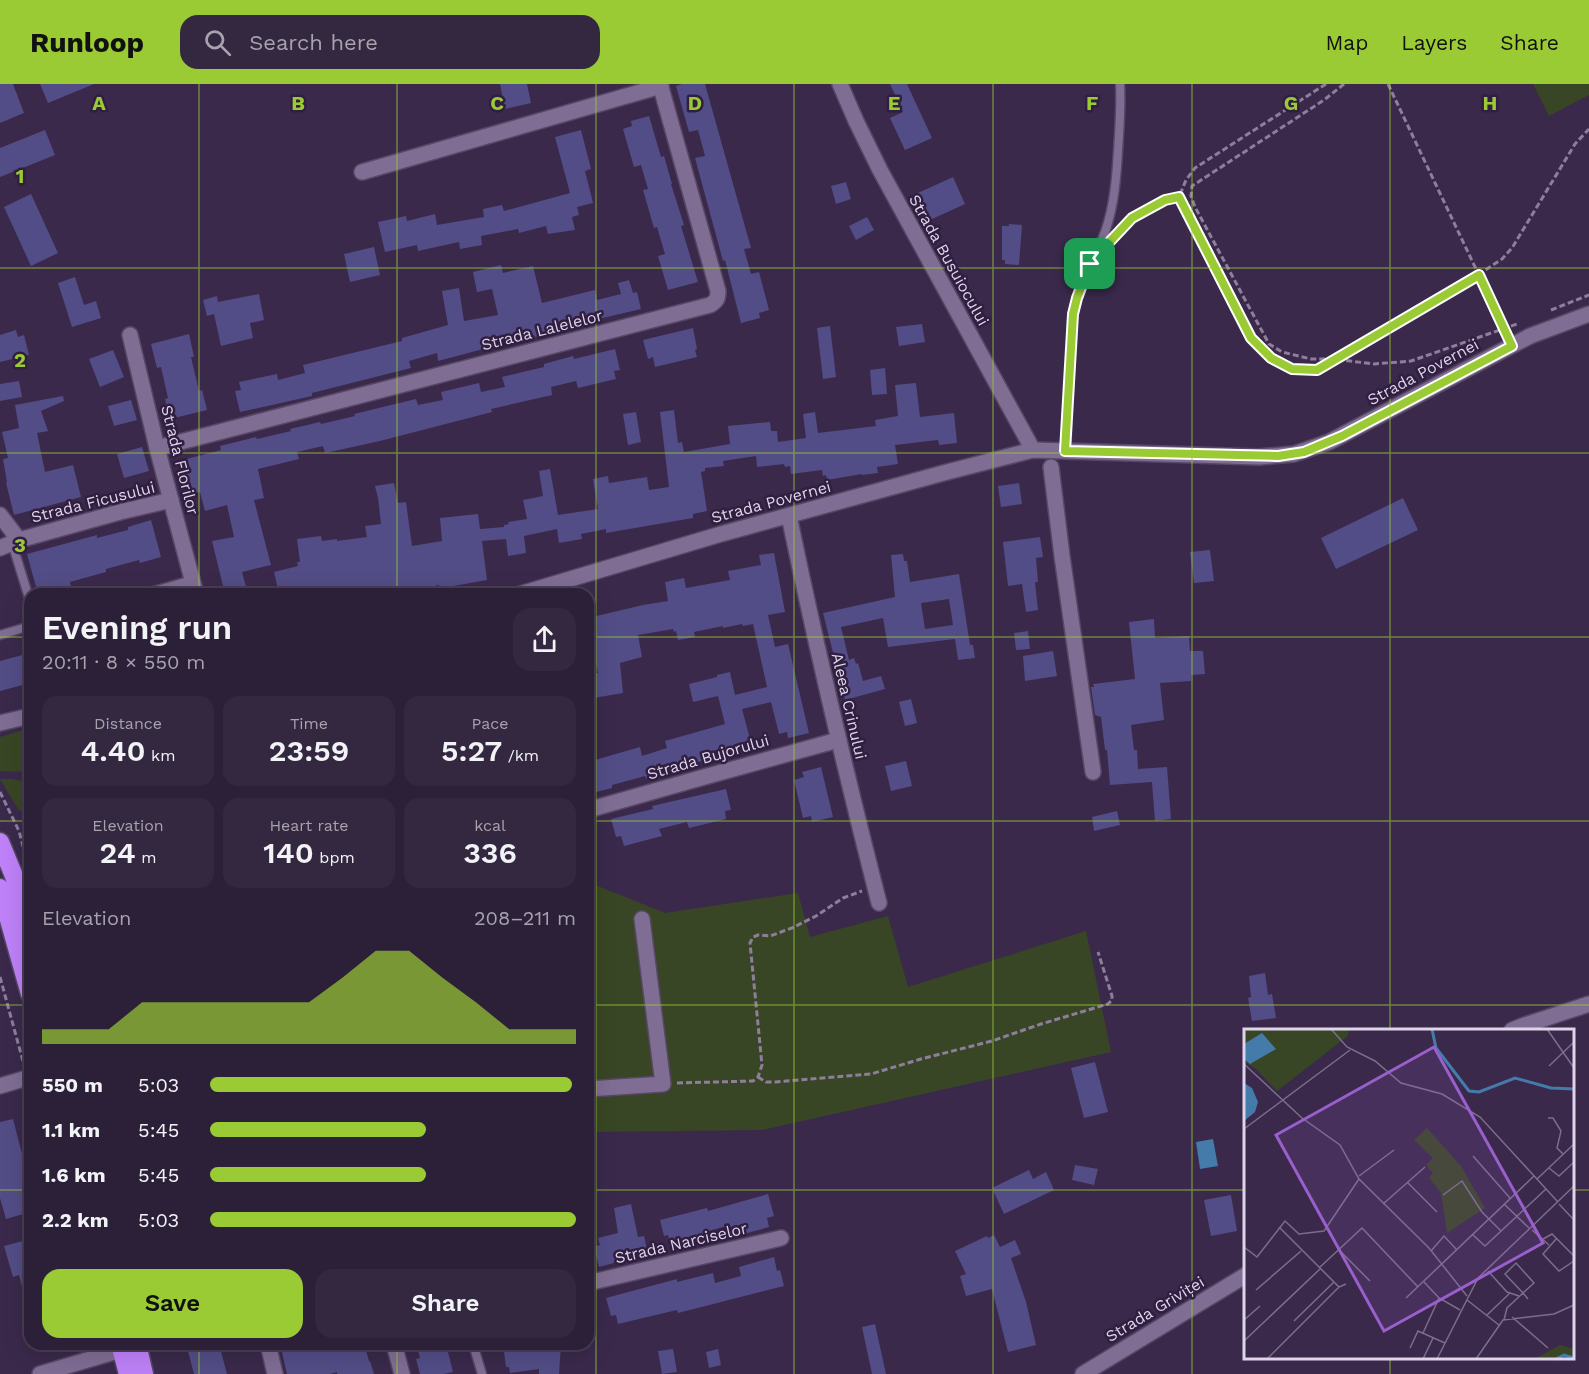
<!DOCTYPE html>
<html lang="en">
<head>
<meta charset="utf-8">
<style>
  :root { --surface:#2c1f38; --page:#342740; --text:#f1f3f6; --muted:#a6a2ae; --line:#483d53; --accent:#9bcb34 }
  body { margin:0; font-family:"Work Sans",sans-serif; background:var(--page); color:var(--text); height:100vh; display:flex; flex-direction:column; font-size:22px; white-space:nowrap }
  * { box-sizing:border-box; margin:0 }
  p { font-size:20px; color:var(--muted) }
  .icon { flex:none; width:33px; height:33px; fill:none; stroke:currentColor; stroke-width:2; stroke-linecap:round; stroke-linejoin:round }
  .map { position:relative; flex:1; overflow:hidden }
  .panel { position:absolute; left:24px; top:504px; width:570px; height:762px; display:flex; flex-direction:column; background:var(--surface); border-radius:18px; box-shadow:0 6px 24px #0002,0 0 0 2px var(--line) }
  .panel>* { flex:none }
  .pin { position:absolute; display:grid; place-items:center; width:51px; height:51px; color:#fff; margin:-26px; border-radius:12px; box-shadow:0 3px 9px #0006 }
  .round { display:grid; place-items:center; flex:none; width:63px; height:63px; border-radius:18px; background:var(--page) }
  .head { display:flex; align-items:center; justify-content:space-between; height:102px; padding:0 18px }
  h1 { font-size:33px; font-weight:600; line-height:45px }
  .metrics { display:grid; grid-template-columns:repeat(3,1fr); gap:9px; height:102px; padding:6px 18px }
  .metrics div { display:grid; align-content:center; border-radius:15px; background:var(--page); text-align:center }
  .metrics b { font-size:30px; font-weight:600 }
  .metrics small { font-size:16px; font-weight:400 }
  .metrics p { font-size:16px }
  .chart { height:168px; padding:12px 18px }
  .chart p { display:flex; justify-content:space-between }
  .chart svg { width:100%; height:108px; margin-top:6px; fill:var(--accent); opacity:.7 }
  .cta { display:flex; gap:12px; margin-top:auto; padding:12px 18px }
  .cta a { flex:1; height:69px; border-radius:18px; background:var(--accent); color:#111; font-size:24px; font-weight:600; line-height:69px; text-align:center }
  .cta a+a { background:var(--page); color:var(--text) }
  ul { padding:0 18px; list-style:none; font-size:20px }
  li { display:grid; grid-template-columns:96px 72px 1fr; align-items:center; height:45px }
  li i { height:15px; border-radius:8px; background:var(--accent) }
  header { display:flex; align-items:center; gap:36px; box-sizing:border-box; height:84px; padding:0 30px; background:var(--accent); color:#111 }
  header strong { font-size:28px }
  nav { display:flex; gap:33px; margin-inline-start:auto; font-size:21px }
  .search { width:420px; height:54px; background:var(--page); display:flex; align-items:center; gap:15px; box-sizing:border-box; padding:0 21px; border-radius:18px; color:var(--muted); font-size:22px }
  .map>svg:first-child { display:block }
  .green { fill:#394625 }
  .water { fill:#457baa }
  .building { fill:#524d86; fill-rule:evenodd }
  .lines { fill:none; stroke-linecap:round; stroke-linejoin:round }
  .lane-casing { stroke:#564764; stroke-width:11 }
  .street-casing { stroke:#564764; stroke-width:18 }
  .highway-casing { stroke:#564764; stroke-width:21 }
  .path { stroke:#8d7f9b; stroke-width:3; stroke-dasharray:6 3; stroke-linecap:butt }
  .lane { stroke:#7f6d94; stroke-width:8 }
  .street { stroke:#7f6d94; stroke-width:15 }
  .highway { stroke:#be81f8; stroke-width:18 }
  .route-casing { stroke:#fff; stroke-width:12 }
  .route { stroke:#9bcb34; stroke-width:8 }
  .grid { fill:none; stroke:#9bcb34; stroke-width:1.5; stroke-opacity:0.55 }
  .labels { text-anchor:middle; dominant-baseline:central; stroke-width:5; stroke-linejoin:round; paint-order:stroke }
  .street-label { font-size:16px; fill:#dfd5eb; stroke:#301f40 }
  .inset-river { fill:none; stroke:#457baa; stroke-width:3 }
  .inset-road { fill:none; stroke:#7c6e8b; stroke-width:1.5 }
  .view { fill:#995fcc; fill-opacity:0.15; stroke:#995fcc; stroke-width:3 }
  .inset-edge { fill:none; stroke:#dfd5eb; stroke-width:3 }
  .grid-label { font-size:20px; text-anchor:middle; font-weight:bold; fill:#9bcb34; stroke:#301f40; stroke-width:5; stroke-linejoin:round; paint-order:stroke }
</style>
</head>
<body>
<header>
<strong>Runloop</strong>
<div class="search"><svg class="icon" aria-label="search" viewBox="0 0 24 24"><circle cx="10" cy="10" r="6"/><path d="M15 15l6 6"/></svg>Search here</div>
<nav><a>Map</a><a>Layers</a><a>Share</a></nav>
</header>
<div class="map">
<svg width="1589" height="1290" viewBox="0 0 1589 1290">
  <rect width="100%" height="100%" fill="#3a294b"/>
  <g class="green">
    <path d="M1533,0h56v11l-40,21z"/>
    <path d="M30,644v29l-2,-8 -6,1 6,22 -28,-1v-34z"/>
    <path d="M0,695h11l19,3v28l-7,2 -5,-3z"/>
    <path d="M588,798l77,31 133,-20 12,44 78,-21 20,71 178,-56 25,121 -349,78 -174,2z"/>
  </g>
  <path class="water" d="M1213,1055l5,27 -18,3 -4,-27z"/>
  <g class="building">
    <path d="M0,0h13l11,29 -24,10z"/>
    <path d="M40,0h54l-46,19z"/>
    <path d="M500,0h27l4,19 -26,6z"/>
    <path d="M682,0h23l46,164 -7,1 7,25 8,-2 10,38 -10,3 1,5 -19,5 -16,-63 -2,1 -28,-103 10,-2 -7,-26 -9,2 -13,-46z"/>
    <path d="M890,0h17l25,54 -27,12 -15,-32 13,-6z"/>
    <path d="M649,32l12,41 3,-1 8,28h-1l13,41 -3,1 17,56 -30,8 -10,-34 7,-2 -8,-27 -3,1 -11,-38 5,-1 -7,-24 -7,2 -11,-38 9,-3 -1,-5z"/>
    <path d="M45,46l10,25 -55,22v-29z"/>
    <path d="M581,46l10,39 -6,2 8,32 -16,4 2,8 -7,2 3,13 -27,4 -2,-8 -27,7 -1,-4 -37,7 1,9 -22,4 -1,-7 -41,9 -1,-6 -32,7 -7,-30 28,-6 1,5 28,-7 2,11 47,-8 -1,-8 19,-4 2,6 66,-18 -15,-56z"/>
    <path d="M953,93l12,27 -35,16 -12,-27z"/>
    <path d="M846,98l5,17 -15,5 -5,-18z"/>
    <path d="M31,110l27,59 -27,13 -27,-59z"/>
    <path d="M867,133l7,13 -18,10 -7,-14z"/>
    <path d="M1009,140l13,1 -3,40 -14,-1v-4h-3v-34h7z"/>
    <path d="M374,163l6,28 -30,7 -6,-28z"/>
    <path d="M501,181l2,8 30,-7 9,37 53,-13 2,10 24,-6 -3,-11 11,-3 4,13 4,-1 4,17 -76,18 1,3 -64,14 -64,17 -1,-8 -28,8 2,7 -99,25v3l-72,16 -5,-21 6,-1 -2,-8 38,-8 1,6 27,-7 -2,-8 99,-24v-3l46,-13 -6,-34 17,-3 5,33 34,-6 -6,-26 -15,3 -4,-20z"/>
    <path d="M75,193l9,28 12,-4 5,17 -29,9 -14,-44z"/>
    <path d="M259,210l5,26 -14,3 3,15 -32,8 -7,-32 -7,2 -4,-16 14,-4 1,6z"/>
    <path d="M922,240l3,18 -26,4 -3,-19z"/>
    <path d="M830,242l6,51 -13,2 -6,-51z"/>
    <path d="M693,244l4,21 -2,1 2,7 -42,10 -2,-10 -5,2 -5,-19z"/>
    <path d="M16,246l2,7 6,-2 5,20 -29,7v-27z"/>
    <path d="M189,250l5,23h-3l8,34 3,-1 5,20 -37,9 -5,-20 3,-1 -7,-31 -4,1 -6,-24z"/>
    <path d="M615,265l5,21 -6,1 2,8 -38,9 -2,-7 -25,6 1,8 -61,14 1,3 -112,29 -55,12 -2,-7 -26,6 2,7 -41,10 6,29 -10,2 17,65 -29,7 6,22h-23l-13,-53 22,-4 -7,-32 -22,6 -5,-19 -8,2 -9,-34 38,-10 -1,-4 36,-9 1,2 34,-8 -1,-2 30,-7 1,2 34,-8 -1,-2 62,-15 2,6 25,-5 -2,-8 38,-9 2,9 24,-5 -3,-10 42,-10v-3l29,-8 1,3z"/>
    <path d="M113,266l11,27 -24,10 -11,-28z"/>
    <path d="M885,284l2,26 -15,1 -2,-25z"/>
    <path d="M19,297l3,16 -22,4v-17z"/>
    <path d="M916,299l4,34 34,-4 3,30 -18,2 -1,-5 -43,5 3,19 -21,3 1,6 -16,2v-1l-35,6 -1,-5 -3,1 -1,-6 -31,4 -1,-8 -5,1 -1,-3 -27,3 -1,-11 -33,5 1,5 -19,2v3l-4,1 6,39 -14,3v4l-87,15v-4l-25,5 1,5 -23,4 -2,-14 -33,7 2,17 -18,3 -2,-17 -24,2 5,39 -28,5 -19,3 -1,-3 -46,9h-114l-5,-22 24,-6 -1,-4h3l-3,-23 24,-3 1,5 15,-2v2l30,-4 -2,-11 16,-2 -3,-26 -3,-12 19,-3 4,20 8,-1 6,44 30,-5 -2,-23 38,-4 2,15 24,-2v-2l5,-1 -1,-2 19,-3 -4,-19 20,-4 -4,-25 11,-2 8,46 40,-6 -5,-30 15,-3 1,7 38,-6 2,13 20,-3 -9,-75 14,-2 4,33 4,-1 2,10 46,-8 -2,-18 42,-4 1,9h6l1,11 28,-4 -3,-24 12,-2 3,21 58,-7 -1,-6 23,-4 -3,-31z"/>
    <path d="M63,312l1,5 -23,10 7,20 -11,2 8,39 28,-7 8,32 -67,18 -8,-32 1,-1 -4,-23 5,-1 -6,-26 17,-4 -4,-23z"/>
    <path d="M131,316l6,20 -23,6 -6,-20z"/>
    <path d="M636,328l5,30 -13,3 -5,-31z"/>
    <path d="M142,363l7,24 -25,7 -7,-24z"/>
    <path d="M1019,399l3,21 -21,3 -3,-21z"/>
    <path d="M1403,414l15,32 -82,39 -15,-31z"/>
    <path d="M151,436l10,37 -21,6 -1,-3 -33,9v3l-36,10 2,9 -11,3h-23l-11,-40 70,-19v3l31,-8v-3z"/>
    <path d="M1040,453l3,20 -7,1 2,24h-3l3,28 -12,2 -4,-28 -14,2 -5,-44z"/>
    <path d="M1210,466l4,31 -20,2 -4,-31z"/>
    <path d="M774,469l11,59 -17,3 7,32 13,-3 21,89 -21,5 -1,-6 -8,2 -8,-32 -29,7 11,41 -44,11v-2l-34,9v3l-29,8 -1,-3 -33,9v3l-24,6v-32l52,-15 2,9 25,-8 -2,-7 60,-17 -7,-28 -25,6 -4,-18 28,-7v-2l13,-3 5,23 32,-8 -14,-63 -10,2 -1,-2 -19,4v-2l-29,6 1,5 -17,3 -2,-9 -2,1 -1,-3 -35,6 4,22 -22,6 3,30 -35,6v-24l10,-2 -7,-34 -3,1v-22l55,-13 25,-4 -3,-19 19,-4 2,10 44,-8 -2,-9 33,-6 -2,-10z"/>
    <path d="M903,470l1,7h3l3,21 49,-8 11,71h3l2,13 -17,2 -3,-21 -67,8 -5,-29 -42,9 8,33 5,-2 2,6 2,-1 5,18 18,-5 4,13 -40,11 -22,-87 72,-16 -4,-42zM949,515l4,26 -28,4 -4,-26z"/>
    <path d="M1154,535l1,19 34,-2 1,15h13l2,23 -14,1v6l-31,2 4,37 -33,5 3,25h3l1,19 29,-2 4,52 -16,2 -3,-39 -42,3 -3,-35h-2l-4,-33 -6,-2 -4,-28h3l-1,-3 42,-5 -6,-57z"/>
    <path d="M1028,547l2,18 -14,1 -2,-17z"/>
    <path d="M1053,567l4,25 -32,5 -2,-25z"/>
    <path d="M30,569v30l-30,8v-30z"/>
    <path d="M911,615l6,24 -12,3 -6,-24z"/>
    <path d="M906,677l6,25 -21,5 -6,-25z"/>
    <path d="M821,683l12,50 -21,5 -1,-6 -8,2 -9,-38 10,-3 -2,-5z"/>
    <path d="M726,705l5,21 -6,1 1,8 -37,9 -2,-6 -28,7 3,7 -38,10 -3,-10 -5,1 -5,-18 42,-10 -1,-3z"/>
    <path d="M1117,727l3,14 -26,6 -2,-14z"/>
    <path d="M1265,889l3,22 4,-1 4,24 -24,3 -4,-23 3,-1 -2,-21z"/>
    <path d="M1095,978l13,50 -24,6 -13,-50z"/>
    <path d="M13,1035l17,66v27l-24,7 -6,-21v-76z"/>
    <path d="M1075,1081l23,4 -4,16 -22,-5z"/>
    <path d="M1029,1086l4,9 13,-7 8,18 -50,24 -12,-26z"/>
    <path d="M768,1110l6,22 -7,2 2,9 -36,10 -3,-12 -25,7 2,8 -35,10 -4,-15 -4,1 -4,-16 47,-12 1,3z"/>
    <path d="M1231,1111l6,36 -26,5 -7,-36z"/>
    <path d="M631,1120l7,33 6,-1 4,18 -49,13 -5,-20 6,-2 -2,-7 20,-5 -4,-25z"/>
    <path d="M994,1151l6,12 15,-7 6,14 -10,4 15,44 10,43 -28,7 -16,-63 -26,7 -6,-20 6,-2 -11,-23 32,-15 1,2z"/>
    <path d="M30,1155v63l-4,1 -7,-28 -6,2 -9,-31z"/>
    <path d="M774,1173l3,14 3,-1 4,16 -106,27 -1,-3 -59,14 -2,-9 -5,1 -5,-18 71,-19v3l36,-9 2,10 26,-7 -2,-9z"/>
    <path d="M875,1240l11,50h-14l-10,-47z"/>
    <path d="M186,1260h33l8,30h-33z"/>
    <path d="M280,1260h82l2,6h2l3,11h1l4,13h-37v-2l-7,2h-43z"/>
    <path d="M440,1260h6l7,28 -9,2h-24l-4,-15 4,-1 -2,-8z"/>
    <path d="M503,1260h58l-2,30h-20v-5l-29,4 -1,-6h-3z"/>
    <path d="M673,1265l4,23 -15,2 -4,-23z"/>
    <path d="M718,1265l3,16 -12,3 -3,-16z"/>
  </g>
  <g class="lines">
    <defs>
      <g id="lane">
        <path d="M1066,367l7,-137c7,-29 21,-55 32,-82 11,-31 12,-65 14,-97 1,-17 2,-34 1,-51"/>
        <path d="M12,459l18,58"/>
        <path d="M143,510l49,-14"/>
        <path d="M0,551l30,-9"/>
        <path d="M473,1260l9,30"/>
      </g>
      <g id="street">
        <path d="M840,0l16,37 24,49 153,280"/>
        <path d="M362,88l299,-86"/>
        <path d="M130,251l27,113 39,146"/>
        <path d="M157,364l553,-143c7,-4 8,-7 8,-14l-58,-207"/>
        <path d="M1051,383l11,89 31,216"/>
        <path d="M0,431l19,25"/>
        <path d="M789,432c27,130 57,258 90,387"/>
        <path d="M0,464l19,-8 101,-28 51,-12"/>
        <path d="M520,510l201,-60 226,-62 86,-22 226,7 35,-3 35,-12 201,-106 59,-22"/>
        <path d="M0,639l30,-7"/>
        <path d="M588,726l109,-31 141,-39"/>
        <path d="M1512,946l10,-4 67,-22"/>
        <path d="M0,1002l30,-9"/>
        <path d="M588,1005l75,-5 -21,-165"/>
        <path d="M588,1199l193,-45"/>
        <path d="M268,1260l7,30"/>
        <path d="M394,1260l8,30"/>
        <path d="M40,1290l81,-24"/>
        <path d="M1083,1290l163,-99"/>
      </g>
      <g id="highway">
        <path d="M0,758l14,34 16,57"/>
        <path d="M0,804l30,106"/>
        <path d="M120,1260l8,30"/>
        <path d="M137,1260l7,30"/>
      </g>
    </defs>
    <use href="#lane" class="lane-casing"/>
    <use href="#street" class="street-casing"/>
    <use href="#highway" class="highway-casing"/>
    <g class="path">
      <path d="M1326,0l-131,84 -9,12 -7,17 72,141 20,20 21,12h25l161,-95 24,-16 10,-11 63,-104 14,-15"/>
      <path d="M1344,0l-20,16 -132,86 -1,10 4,11 74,137 13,8 29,7h23l40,5 37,-3 106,-37"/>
      <path d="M1388,0l117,246"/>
      <path d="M1117,150l15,-16 33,-18 14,-3"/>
      <path d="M1551,226l38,-15"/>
      <path d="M0,708l19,39 8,30"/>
      <path d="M0,893l24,88"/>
      <path d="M758,993l8,5h10l95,-8 50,-15 71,-18 49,-17 67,-20 4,-4v-4l-14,-44"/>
      <path d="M677,999l76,-2 5,-4 4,-12 -12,-122 3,-6 5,-2 12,1 22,-8 24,-12 27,-18 19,-7"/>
    </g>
    <use href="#lane" class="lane"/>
    <use href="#street" class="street"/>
    <use href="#highway" class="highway"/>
  </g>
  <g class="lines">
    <defs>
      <path id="route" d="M1179,113l72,141 20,20 21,11 25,1 162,-95 33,71 -170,90 -38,16 -26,4 -213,-5 8,-137 4,-16 13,-34 11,-13 31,-33 33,-18z"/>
    </defs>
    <use href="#route" class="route-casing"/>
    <use href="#route" class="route"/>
  </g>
  <path class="grid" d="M199,0v510M397,0v510M596,0v1290M794,0v1290M993,0v1290M1192,0v1290M1390,0v946M0,184h1589M0,369h1589M0,553h30M588,553h1001M0,737h30M588,737h1001M0,921h30M588,921h1001M0,1106h30M588,1106h658M1572,1106h17M199,1260v30M397,1260v30M1390,1274v16"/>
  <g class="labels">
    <g class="street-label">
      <text transform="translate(949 176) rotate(61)">Strada Busuiocului</text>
      <text transform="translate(542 246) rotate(-14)">Strada Lalelelor</text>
      <text transform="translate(1423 288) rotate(-28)">Strada Povernei</text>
      <text transform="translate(180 376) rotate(76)">Strada Florilor</text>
      <text transform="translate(93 418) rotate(-14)">Strada Ficusului</text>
      <text transform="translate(771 418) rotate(-15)">Strada Povernei</text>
      <text transform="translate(849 622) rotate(77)">Aleea Crinului</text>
      <text transform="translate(708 673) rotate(-16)">Strada Bujorului</text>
      <text transform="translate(681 1159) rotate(-13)">Strada Narciselor</text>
      <text transform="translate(1155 1225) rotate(-31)">Strada Griviței</text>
    </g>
  </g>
  <g transform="translate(1244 945)">
    <rect width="330" height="330" fill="#3a294b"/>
    <path d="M0,0h105l-1,7 -71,55 -21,-22 -12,-7zM183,99l34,38 24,42 -38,25 -6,-40 -12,-15 4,-5 -7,-8 7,-7 -19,-18zM316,316l14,4v10h-39z" fill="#394625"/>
    <path d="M18,4l14,16 -26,15 -6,-5v-15zM0,54l8,5 6,14 -3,10 -11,9z" fill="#457baa"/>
    <path class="inset-river" d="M188,0l4,19 33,43 10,1 36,-14 36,10 23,1M312,330l8,-4 10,3"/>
    <path class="inset-road" d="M87,0l16,18 28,14 26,22 41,11 38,23 78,85M303,0l27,39M0,35l58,54 38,27 19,34 70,69 38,48M305,37l25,-24M304,89h5l8,13 -4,17 6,6M0,100l106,-79M229,127l37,42M305,139l10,8 15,-14M115,147l35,-26M293,150l37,-35M164,154l29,29M199,166l19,-14 20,31 19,19M139,175l42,-37M260,175l25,24M315,175l15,16M35,198l60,60 7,-3M288,201l17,15M229,206l12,11 61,-57M313,209l-14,16 16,17 15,-10M299,210l9,-5 22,22M0,218l13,10 28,-36 14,13 25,-3 35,-52M95,221l31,31M187,222l13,-15 13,14M75,239l43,-40 56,59M244,242l19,21 12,4M180,253l15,16 21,12M12,261l45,-39M162,269l128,-122M223,271l32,25M243,286l23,-22M268,288l36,31M0,291l16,-14M260,291l3,-12 16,-15 11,-10 -18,-20 -11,11 18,19 5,6M50,292l40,-39M179,304l16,-35M0,312l76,-72M166,319l8,-17 27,12M23,330l72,-72M179,330l10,-21M193,330l41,-81 96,-92M232,330l27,-39 51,-6 20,-9"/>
    <path class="view" d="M190,18l109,196 -159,88 -108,-196z"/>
    <rect width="330" height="330" class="inset-edge"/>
  </g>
  <g class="grid-label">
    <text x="99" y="26">A</text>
    <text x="298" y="26">B</text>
    <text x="497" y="26">C</text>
    <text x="695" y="26">D</text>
    <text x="894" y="26">E</text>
    <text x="1092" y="26">F</text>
    <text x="1291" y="26">G</text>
    <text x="1490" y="26">H</text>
    <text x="20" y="99">1</text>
    <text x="20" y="283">2</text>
    <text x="20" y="468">3</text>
  </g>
</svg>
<div class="pin" style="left:1090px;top:180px;background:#1e9e55"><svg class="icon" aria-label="arrive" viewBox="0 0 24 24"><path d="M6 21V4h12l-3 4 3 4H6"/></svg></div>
<section class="panel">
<div class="head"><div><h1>Evening run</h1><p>20:11 · 8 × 550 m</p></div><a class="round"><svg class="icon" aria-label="share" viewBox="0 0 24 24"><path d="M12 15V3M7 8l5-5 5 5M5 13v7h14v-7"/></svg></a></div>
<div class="metrics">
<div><p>Distance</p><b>4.40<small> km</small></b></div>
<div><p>Time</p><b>23:59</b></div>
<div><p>Pace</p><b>5:27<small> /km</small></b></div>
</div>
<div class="metrics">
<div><p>Elevation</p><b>24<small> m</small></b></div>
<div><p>Heart rate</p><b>140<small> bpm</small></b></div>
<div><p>kcal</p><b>336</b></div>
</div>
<div class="chart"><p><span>Elevation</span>208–211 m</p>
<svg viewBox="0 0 160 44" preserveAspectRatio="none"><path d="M0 44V38L10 38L20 38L30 27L40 27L50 27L60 27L70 27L80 27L90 17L100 6L110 6L120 17L130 27L140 38L150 38L160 38V44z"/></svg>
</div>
<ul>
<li><b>550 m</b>5:03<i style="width:99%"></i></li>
<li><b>1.1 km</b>5:45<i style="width:59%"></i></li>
<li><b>1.6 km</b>5:45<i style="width:59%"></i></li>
<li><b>2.2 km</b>5:03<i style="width:100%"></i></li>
</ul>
<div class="cta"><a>Save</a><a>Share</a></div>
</section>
</div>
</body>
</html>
